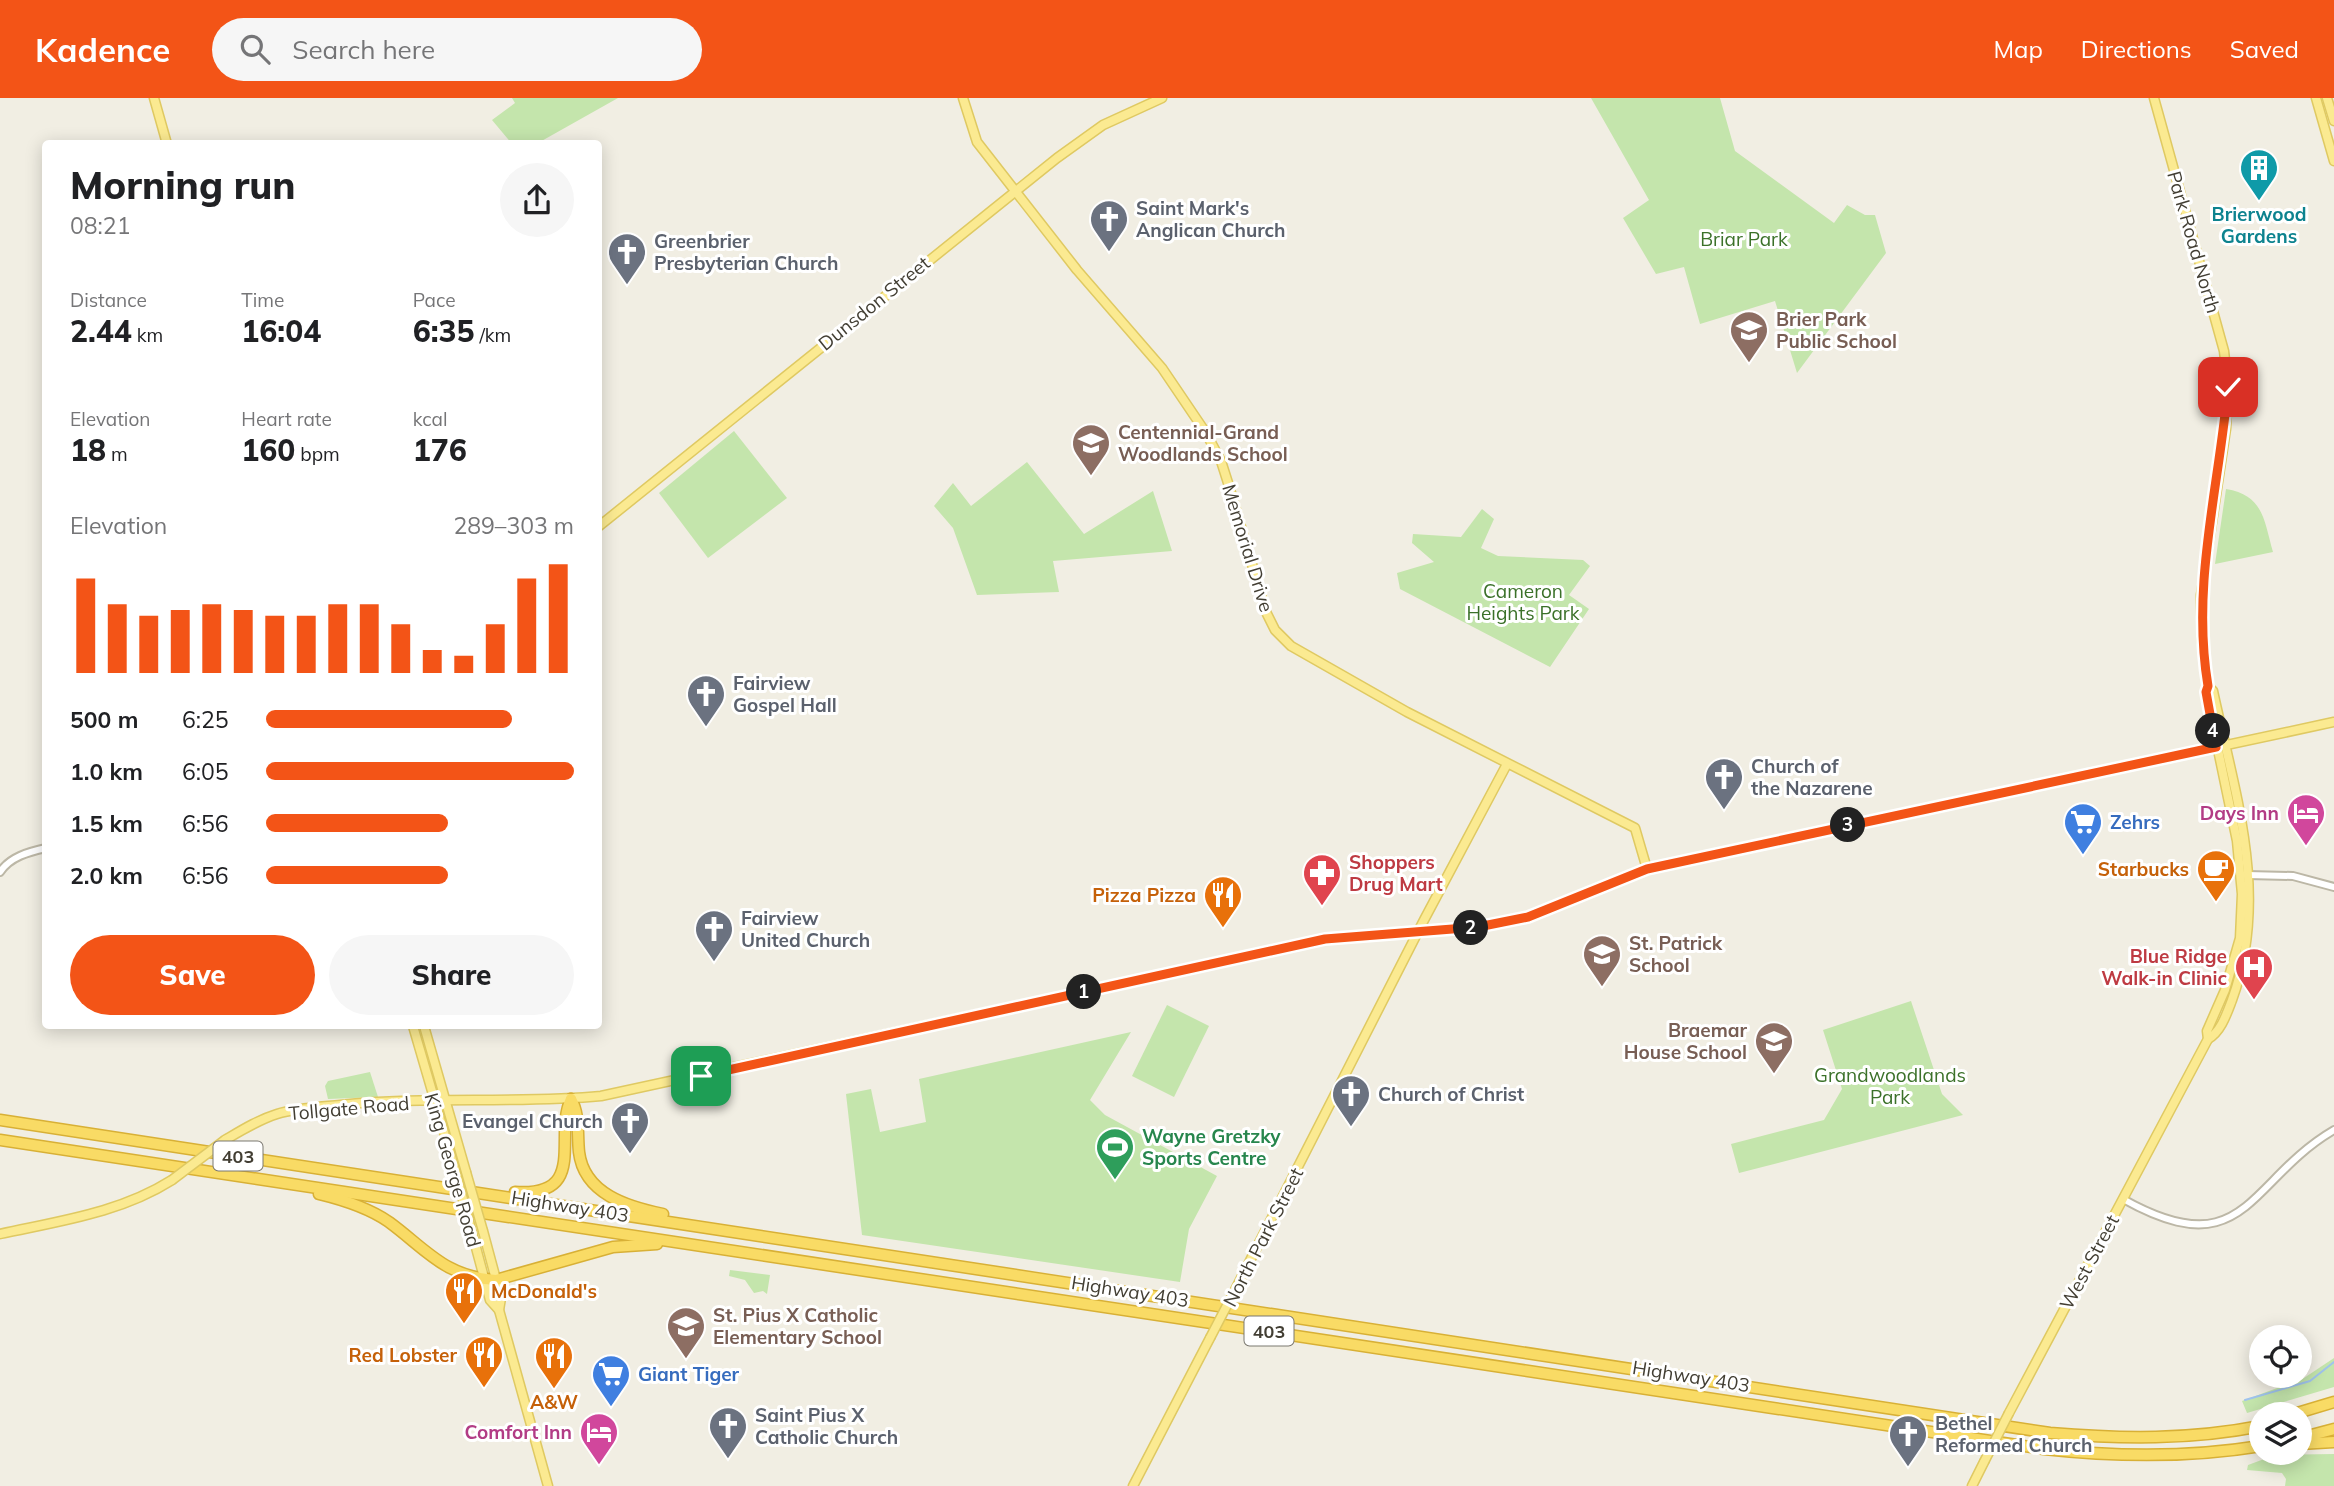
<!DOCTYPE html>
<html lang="en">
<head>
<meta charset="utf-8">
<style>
  :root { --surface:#fff; --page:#f6f6f6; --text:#202124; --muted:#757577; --accent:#f35417 }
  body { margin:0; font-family:Mulish,sans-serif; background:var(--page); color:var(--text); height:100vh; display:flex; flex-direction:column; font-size:26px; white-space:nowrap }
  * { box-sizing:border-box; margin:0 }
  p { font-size:23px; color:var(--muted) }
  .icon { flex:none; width:38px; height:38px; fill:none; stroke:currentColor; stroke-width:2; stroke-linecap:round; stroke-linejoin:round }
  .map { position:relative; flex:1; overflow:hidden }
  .panel { position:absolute; left:42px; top:42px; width:560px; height:889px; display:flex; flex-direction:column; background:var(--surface); border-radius:7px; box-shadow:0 4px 18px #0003 }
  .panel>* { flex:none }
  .fabs { position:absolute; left:2249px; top:1227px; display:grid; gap:14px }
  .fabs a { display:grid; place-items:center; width:63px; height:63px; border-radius:50%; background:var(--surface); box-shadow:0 4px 18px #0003; font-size:35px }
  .pin { position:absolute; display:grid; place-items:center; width:60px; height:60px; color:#fff; margin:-30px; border-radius:14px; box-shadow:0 4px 10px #0006 }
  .km { position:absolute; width:35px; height:35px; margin:-18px; border-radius:50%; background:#222; color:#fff; font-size:19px; line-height:35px; text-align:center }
  .round { display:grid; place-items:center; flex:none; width:74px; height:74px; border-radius:37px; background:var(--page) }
  .headline { display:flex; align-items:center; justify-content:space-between; height:119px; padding:0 28px }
  h1 { font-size:38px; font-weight:800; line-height:52px }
  .figures { display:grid; grid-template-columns:repeat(3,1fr); gap:10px; height:119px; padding:7px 28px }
  .figures div { display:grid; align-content:center }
  .figures b { font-size:30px; font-weight:800 }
  .figures small { font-size:19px; font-weight:400 }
  .figures p { font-size:19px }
  .chart { height:196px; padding:14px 28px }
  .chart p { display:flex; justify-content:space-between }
  .chart svg { width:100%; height:126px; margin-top:7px; stroke:var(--accent); stroke-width:6 }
  .action { display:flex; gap:14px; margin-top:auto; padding:14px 28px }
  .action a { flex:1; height:80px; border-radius:42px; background:var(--accent); color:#fff; font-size:28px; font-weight:800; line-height:80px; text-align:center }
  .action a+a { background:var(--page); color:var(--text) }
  ul { padding:0 28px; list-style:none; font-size:23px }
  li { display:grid; grid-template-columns:112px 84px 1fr; align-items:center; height:52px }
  li i { height:18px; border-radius:9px; background:var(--accent) }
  header { display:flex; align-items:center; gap:42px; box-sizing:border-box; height:98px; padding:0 35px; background:var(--accent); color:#fff }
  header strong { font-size:33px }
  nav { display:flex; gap:38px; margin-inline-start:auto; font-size:24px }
  .search { width:490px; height:63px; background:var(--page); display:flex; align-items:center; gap:18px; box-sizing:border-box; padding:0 24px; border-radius:38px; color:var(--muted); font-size:26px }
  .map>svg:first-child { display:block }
  .green { fill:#c4e5ac }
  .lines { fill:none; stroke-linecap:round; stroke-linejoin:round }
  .stream { stroke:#9fc3ed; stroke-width:2 }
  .minor-casing { stroke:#bcb7a6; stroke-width:10 }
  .major-casing { stroke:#dfc962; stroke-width:11 }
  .highway-casing { stroke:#d8b036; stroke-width:13 }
  .minor { stroke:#fff; stroke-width:6 }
  .major { stroke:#fbea91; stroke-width:8 }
  .highway { stroke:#f9db65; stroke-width:10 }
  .major-bridge-casing { stroke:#dfc962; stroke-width:11; stroke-linecap:butt }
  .major-bridge { stroke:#fbea91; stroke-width:8 }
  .route-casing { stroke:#fff; stroke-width:14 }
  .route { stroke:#f35417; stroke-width:9 }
  .labels { text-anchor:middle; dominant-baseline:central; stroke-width:6; stroke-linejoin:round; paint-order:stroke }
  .shield { fill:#fff; stroke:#7b7870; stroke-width:2 }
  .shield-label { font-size:18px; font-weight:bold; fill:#423e33 }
  .worship-label { font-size:19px; font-weight:bold; fill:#5b616d; stroke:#fff; text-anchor:start }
  .culture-label { font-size:19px; font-weight:bold; fill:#0d838f; stroke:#fff }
  .park-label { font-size:19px; fill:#3b7129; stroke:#fff }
  .street-label { font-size:19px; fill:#423e33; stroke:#fff }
  .education-label { font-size:19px; font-weight:bold; fill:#785e54; stroke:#fff; text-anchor:start }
  .hotel-label { font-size:19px; font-weight:bold; fill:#b23c85; stroke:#fff; text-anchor:end }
  .shop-label { font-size:19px; font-weight:bold; fill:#366cbe; stroke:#fff; text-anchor:start }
  .health-label { font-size:19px; font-weight:bold; fill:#be3a42; stroke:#fff; text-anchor:start }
  .food-label { font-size:19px; font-weight:bold; fill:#c56008; stroke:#fff; text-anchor:end }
  .leisure-label { font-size:19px; font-weight:bold; fill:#27864d; stroke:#fff; text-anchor:start }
</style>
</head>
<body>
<header>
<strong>Kadence</strong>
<div class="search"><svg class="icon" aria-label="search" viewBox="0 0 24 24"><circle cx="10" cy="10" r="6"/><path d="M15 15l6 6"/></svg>Search here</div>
<nav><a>Map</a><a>Directions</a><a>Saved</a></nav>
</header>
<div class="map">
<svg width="2334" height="1388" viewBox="0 0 2334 1388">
  <rect width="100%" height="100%" fill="#f1eee3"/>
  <g class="green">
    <path d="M512,0h106l-80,45 -26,1 -20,-24 23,-17z"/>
    <path d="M1591,0h129l15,53 99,72 13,-18 18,10h10l11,38 -89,120 -22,-72 -75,23 -16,-57 -28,7 -33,-56 26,-18z"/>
    <path d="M734,333l53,67 -79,60 -49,-65z"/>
    <path d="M1027,364l57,72 69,-43 19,60 -119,10 6,31 -82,3 -24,-67 -19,-22 19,-23 18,23z"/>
    <path d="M2226,391c38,6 38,32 47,63l-58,12z"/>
    <path d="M1482,411l12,10 -13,29 17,8 85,4 7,6 -21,29 20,14 -39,58 -150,-78 -3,-16 37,-11 -22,-19 1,-9 48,3z"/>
    <path d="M1911,903l31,93 21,21 -224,58 -8,-29 93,-24 18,-31 -19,-59z"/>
    <path d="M1167,907l42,21 -35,71 -42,-21z"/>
    <path d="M1131,934l-41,68 15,15 112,61 -28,53 -9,53 -318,-47 -16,-141 25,-5 9,43 46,-10 -7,-43z"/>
    <path d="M370,974l8,25 -50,2 -3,-13 3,-5z"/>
    <path d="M730,1172l40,5 -3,19 -4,-3 -9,2 -9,-13 -16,-4z"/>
    <path d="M2334,1260v29l-87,26 -5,-12 62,-23z"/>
    <path d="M2334,1356v32h-49l1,-7 -4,-6 -35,-3 1,-5 27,-10z"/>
  </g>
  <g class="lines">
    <path class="stream" d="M2245,1302l65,-19 24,-19"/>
    <defs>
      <g id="minor">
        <path d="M0,774c10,-15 28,-20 46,-24"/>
        <path d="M2247,777l46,1 41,11"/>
        <path d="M2123,1101c123,69 125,-19 211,-69"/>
      </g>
      <g id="major">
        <path d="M154,0l13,46"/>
        <path d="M963,0l14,44 100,128 85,98 44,65 15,28 8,25 37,126 9,18 16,16 116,66 228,116 12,41"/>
        <path d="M2316,0l18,63"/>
        <path d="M2327,0l7,23"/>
        <path d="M598,429l459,-369 46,-33 59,-27"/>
        <path d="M413,928l42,144"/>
        <path d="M424,928l42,146"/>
        <path d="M2208,941c13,-7 19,-26 24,-39 38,-104 3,-206 -19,-309l-5,-5"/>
        <path d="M225,1042c17,-10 33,-20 52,-26 20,-6 43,-7 63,-9 87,-9 175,-1 261,-9l724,-157 153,-12 50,-10 119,-48 687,-147"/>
        <path d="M471,1131l19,71 9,10"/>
        <path d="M483,1133l18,67 -2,12 49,176"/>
        <path d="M0,1136c59,-13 120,-21 172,-54"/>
        <path d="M1235,1192l189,-370 83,-156"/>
        <path d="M2009,1315l199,-374 -1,-8 18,-41 15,-52 2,-44 -5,-53 -31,-149 2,-6 -6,-46 -1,-45 25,-166 2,-42 -4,-36 -70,-253"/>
        <path d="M1133,1388l77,-148"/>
        <path d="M1972,1388l12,-24"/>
      </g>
      <g id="highway">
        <path d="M571,1001c9,16 6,34 8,53 5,42 49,55 84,62"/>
        <path d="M0,1022l2050,313c72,6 140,7 211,-7"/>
        <path d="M0,1042l2044,309c73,8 144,9 217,-3"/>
        <path d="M515,1094c74,5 38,-56 56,-93"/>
        <path d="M319,1096c25,6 50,14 70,28 38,28 56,55 107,58l117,-33 44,-3"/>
        <path d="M2294,1316l40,-12"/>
        <path d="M2300,1340l34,-9"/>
        <path d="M2300,1346l34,-2"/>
      </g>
    </defs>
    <use href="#minor" class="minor-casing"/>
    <use href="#major" class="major-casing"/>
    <use href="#highway" class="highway-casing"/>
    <use href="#minor" class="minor"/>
    <use href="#major" class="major"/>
    <use href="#highway" class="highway"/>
    <defs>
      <g id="major-bridge">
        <path d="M455,1072l16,59"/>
        <path d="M466,1074l17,59"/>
        <path d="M172,1082l53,-40"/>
        <path d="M1210,1240l25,-48"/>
        <path d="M1984,1364l25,-49"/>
      </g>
    </defs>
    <use href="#major-bridge" class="major-bridge-casing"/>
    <use href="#major-bridge" class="major-bridge"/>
  </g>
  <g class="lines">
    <defs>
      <path id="route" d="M701,978l624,-137 153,-12 50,-10 119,-48 569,-122 -10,-55 2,-6c-17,-101 11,-199 20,-299"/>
    </defs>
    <use href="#route" class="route-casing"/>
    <use href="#route" class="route"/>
  </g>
  <defs>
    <symbol id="building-pin" viewBox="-11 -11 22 30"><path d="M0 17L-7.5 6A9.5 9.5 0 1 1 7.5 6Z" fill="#0f9aa8" stroke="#fff"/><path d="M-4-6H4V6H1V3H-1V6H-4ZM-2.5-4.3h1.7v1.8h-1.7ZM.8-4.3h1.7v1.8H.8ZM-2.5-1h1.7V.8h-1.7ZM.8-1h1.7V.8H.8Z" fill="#fff"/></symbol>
    <symbol id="church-pin" viewBox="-11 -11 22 30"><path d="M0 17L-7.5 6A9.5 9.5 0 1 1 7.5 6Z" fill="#6b7280" stroke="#fff"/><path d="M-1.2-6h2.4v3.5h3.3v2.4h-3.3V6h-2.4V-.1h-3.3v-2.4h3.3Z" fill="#fff"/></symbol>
    <symbol id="school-pin" viewBox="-11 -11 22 30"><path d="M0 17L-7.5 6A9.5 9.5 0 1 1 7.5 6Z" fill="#8d6e63" stroke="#fff"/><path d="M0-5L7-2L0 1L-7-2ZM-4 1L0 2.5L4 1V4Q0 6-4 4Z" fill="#fff"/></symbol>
    <symbol id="hotel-pin" viewBox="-11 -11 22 30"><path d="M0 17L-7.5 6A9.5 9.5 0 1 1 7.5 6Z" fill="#d1479c" stroke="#fff"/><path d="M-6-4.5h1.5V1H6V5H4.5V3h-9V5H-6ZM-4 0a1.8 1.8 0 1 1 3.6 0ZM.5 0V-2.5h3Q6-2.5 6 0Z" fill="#fff"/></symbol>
    <symbol id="supermarket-pin" viewBox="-11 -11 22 30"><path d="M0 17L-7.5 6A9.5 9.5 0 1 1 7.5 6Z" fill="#3f7fe0" stroke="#fff"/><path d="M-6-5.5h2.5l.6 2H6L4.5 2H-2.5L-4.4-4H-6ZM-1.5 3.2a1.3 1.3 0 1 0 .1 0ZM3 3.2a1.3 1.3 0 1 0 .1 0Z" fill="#fff"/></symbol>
    <symbol id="cafe-pin" viewBox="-11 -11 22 30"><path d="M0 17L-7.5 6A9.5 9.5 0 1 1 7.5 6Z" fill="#e8710a" stroke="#fff"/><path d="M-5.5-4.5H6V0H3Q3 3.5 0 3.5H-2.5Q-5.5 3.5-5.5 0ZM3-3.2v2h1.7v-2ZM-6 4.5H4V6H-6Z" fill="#fff"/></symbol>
    <symbol id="pharmacy-pin" viewBox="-11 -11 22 30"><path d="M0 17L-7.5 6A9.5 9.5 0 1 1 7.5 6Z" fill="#e0444e" stroke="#fff"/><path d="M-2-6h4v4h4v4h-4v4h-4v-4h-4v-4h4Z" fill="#fff"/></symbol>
    <symbol id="restaurant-pin" viewBox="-11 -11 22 30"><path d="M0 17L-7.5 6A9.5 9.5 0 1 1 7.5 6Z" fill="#e8710a" stroke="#fff"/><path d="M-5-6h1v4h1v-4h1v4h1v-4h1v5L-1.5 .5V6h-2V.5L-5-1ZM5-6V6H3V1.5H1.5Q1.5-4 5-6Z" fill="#fff"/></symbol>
    <symbol id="hospital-pin" viewBox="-11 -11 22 30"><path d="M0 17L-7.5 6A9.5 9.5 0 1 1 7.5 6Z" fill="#e0444e" stroke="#fff"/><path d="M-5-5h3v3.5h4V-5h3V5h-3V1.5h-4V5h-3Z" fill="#fff"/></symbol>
    <symbol id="stadium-pin" viewBox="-11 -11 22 30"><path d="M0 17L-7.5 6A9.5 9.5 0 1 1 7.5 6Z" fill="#2e9e5b" stroke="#fff"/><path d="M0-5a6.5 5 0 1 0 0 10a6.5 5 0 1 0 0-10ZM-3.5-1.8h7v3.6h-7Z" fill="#fff"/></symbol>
  </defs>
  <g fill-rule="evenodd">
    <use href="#building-pin" x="2237" y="48" width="44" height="60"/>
    <use href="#church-pin" x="1087" y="99" width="44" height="60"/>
    <use href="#church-pin" x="605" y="132" width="44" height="60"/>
    <use href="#school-pin" x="1727" y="210" width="44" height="60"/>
    <use href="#school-pin" x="1069" y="323" width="44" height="60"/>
    <use href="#church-pin" x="684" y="574" width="44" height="60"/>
    <use href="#church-pin" x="1702" y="657" width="44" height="60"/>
    <use href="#hotel-pin" x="2284" y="693" width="44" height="60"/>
    <use href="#supermarket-pin" x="2061" y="702" width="44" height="60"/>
    <use href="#cafe-pin" x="2194" y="749" width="44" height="60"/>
    <use href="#pharmacy-pin" x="1300" y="753" width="44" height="60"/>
    <use href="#restaurant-pin" x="1201" y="775" width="44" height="60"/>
    <use href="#church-pin" x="692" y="809" width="44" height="60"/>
    <use href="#school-pin" x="1580" y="834" width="44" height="60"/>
    <use href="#hospital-pin" x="2232" y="847" width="44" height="60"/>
    <use href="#school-pin" x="1752" y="921" width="44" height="60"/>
    <use href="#church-pin" x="1329" y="974" width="44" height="60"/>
    <use href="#church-pin" x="608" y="1001" width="44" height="60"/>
    <use href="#stadium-pin" x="1093" y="1027" width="44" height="60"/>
    <use href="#restaurant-pin" x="442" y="1171" width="44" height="60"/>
    <use href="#school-pin" x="664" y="1206" width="44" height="60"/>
    <use href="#restaurant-pin" x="462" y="1235" width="44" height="60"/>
    <use href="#restaurant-pin" x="532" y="1236" width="44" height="60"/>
    <use href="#supermarket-pin" x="589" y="1254" width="44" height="60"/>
    <use href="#church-pin" x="706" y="1306" width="44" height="60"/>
    <use href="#hotel-pin" x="577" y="1312" width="44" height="60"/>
    <use href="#church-pin" x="1886" y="1314" width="44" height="60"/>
  </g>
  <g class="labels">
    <g class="shield">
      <rect x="213.5" y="1043.5" width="49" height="29" rx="5"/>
      <rect x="1244.5" y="1218.5" width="49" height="29" rx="5"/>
    </g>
    <g class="shield-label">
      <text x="238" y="1058">403</text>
      <text x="1269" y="1233">403</text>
    </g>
    <g class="worship-label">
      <text x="1136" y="110">Saint Mark's<tspan x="1136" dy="22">Anglican Church</tspan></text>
      <text x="654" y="143">Greenbrier<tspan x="654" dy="22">Presbyterian Church</tspan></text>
      <text x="733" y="585">Fairview<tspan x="733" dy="22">Gospel Hall</tspan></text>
      <text x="1751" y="668">Church of<tspan x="1751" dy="22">the Nazarene</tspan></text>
      <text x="741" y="820">Fairview<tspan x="741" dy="22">United Church</tspan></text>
      <text x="1378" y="996">Church of Christ</text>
      <text x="603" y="1023" text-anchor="end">Evangel Church</text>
      <text x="755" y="1317">Saint Pius X<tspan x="755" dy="22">Catholic Church</tspan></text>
      <text x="1935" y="1325">Bethel<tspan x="1935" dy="22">Reformed Church</tspan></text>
    </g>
    <g class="culture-label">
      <text x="2259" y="116">Brierwood<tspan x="2259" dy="22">Gardens</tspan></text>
    </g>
    <g class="park-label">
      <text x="1744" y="141">Briar Park</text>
      <text x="1523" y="493">Cameron<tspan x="1523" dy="22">Heights Park</tspan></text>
      <text x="1890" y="977">Grandwoodlands<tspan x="1890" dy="22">Park</tspan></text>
    </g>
    <g class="street-label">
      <text transform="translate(2194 144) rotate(74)">Park Road North</text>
      <text transform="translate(874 205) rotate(-39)">Dunsdon Street</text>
      <text transform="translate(1248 450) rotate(73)">Memorial Drive</text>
      <text transform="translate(349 1010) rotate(-5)">Tollgate Road</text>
      <text transform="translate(453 1072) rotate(74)">King George Road</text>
      <text transform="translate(570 1108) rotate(9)">Highway 403</text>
      <text transform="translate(1263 1139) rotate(-63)">North Park Street</text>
      <text transform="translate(2089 1164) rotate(-62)">West Street</text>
      <text transform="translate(1130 1193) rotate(9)">Highway 403</text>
      <text transform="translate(1691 1278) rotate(9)">Highway 403</text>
    </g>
    <g class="education-label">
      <text x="1776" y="221">Brier Park<tspan x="1776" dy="22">Public School</tspan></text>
      <text x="1118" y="334">Centennial-Grand<tspan x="1118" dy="22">Woodlands School</tspan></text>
      <text x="1629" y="845">St. Patrick<tspan x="1629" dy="22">School</tspan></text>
      <text x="1747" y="932" text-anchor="end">Braemar<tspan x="1747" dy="22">House School</tspan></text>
      <text x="713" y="1217">St. Pius X Catholic<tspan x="713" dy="22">Elementary School</tspan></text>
    </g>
    <g class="hotel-label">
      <text x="2279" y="715">Days Inn</text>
      <text x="572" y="1334">Comfort Inn</text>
    </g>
    <g class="shop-label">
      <text x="2110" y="724">Zehrs</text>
      <text x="638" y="1276">Giant Tiger</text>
    </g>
    <g class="health-label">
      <text x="1349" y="764">Shoppers<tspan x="1349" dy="22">Drug Mart</tspan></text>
      <text x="2227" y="858" text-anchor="end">Blue Ridge<tspan x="2227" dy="22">Walk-in Clinic</tspan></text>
    </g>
    <g class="food-label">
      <text x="2189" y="771">Starbucks</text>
      <text x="1196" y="797">Pizza Pizza</text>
      <text x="491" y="1193" text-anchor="start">McDonald's</text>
      <text x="457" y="1257">Red Lobster</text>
      <text x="554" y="1304" text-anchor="middle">A&amp;W</text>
    </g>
    <g class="leisure-label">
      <text x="1142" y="1038">Wayne Gretzky<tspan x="1142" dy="22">Sports Centre</tspan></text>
    </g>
  </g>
</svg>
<div class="fabs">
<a><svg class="icon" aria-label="locate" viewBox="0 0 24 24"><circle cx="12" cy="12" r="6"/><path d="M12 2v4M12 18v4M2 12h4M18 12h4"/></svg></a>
<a><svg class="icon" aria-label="layers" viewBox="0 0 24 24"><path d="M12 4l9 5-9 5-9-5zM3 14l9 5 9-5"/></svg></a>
</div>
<div class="pin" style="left:701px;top:978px;background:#1e9e55"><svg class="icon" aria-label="arrive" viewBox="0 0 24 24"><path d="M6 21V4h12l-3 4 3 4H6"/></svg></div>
<div class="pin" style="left:2228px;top:289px;background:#d93025"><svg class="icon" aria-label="check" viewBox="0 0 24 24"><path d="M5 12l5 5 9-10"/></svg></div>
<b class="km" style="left:1084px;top:894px">1</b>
<b class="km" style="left:1471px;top:830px">2</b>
<b class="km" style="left:1848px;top:727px">3</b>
<b class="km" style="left:2213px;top:633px">4</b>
<section class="panel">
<div class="headline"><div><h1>Morning run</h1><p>08:21</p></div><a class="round"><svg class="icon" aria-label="share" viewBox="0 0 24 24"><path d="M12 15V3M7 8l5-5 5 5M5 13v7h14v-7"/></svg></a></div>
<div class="figures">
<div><p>Distance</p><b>2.44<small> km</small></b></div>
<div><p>Time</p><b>16:04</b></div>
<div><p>Pace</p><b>6:35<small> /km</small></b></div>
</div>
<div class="figures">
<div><p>Elevation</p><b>18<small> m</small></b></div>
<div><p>Heart rate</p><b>160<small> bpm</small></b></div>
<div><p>kcal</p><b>176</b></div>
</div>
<div class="chart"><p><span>Elevation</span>289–303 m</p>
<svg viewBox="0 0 160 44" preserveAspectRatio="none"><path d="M5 44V11M15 44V20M25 44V24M35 44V22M45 44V20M55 44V22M65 44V24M75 44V24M85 44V20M95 44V20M105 44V27M115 44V36M125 44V38M135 44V27M145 44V11M155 44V6"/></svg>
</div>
<ul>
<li><b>500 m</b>6:25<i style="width:80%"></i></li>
<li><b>1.0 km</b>6:05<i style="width:100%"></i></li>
<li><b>1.5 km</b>6:56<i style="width:59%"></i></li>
<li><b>2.0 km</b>6:56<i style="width:59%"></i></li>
</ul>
<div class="action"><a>Save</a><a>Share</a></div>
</section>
</div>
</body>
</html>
